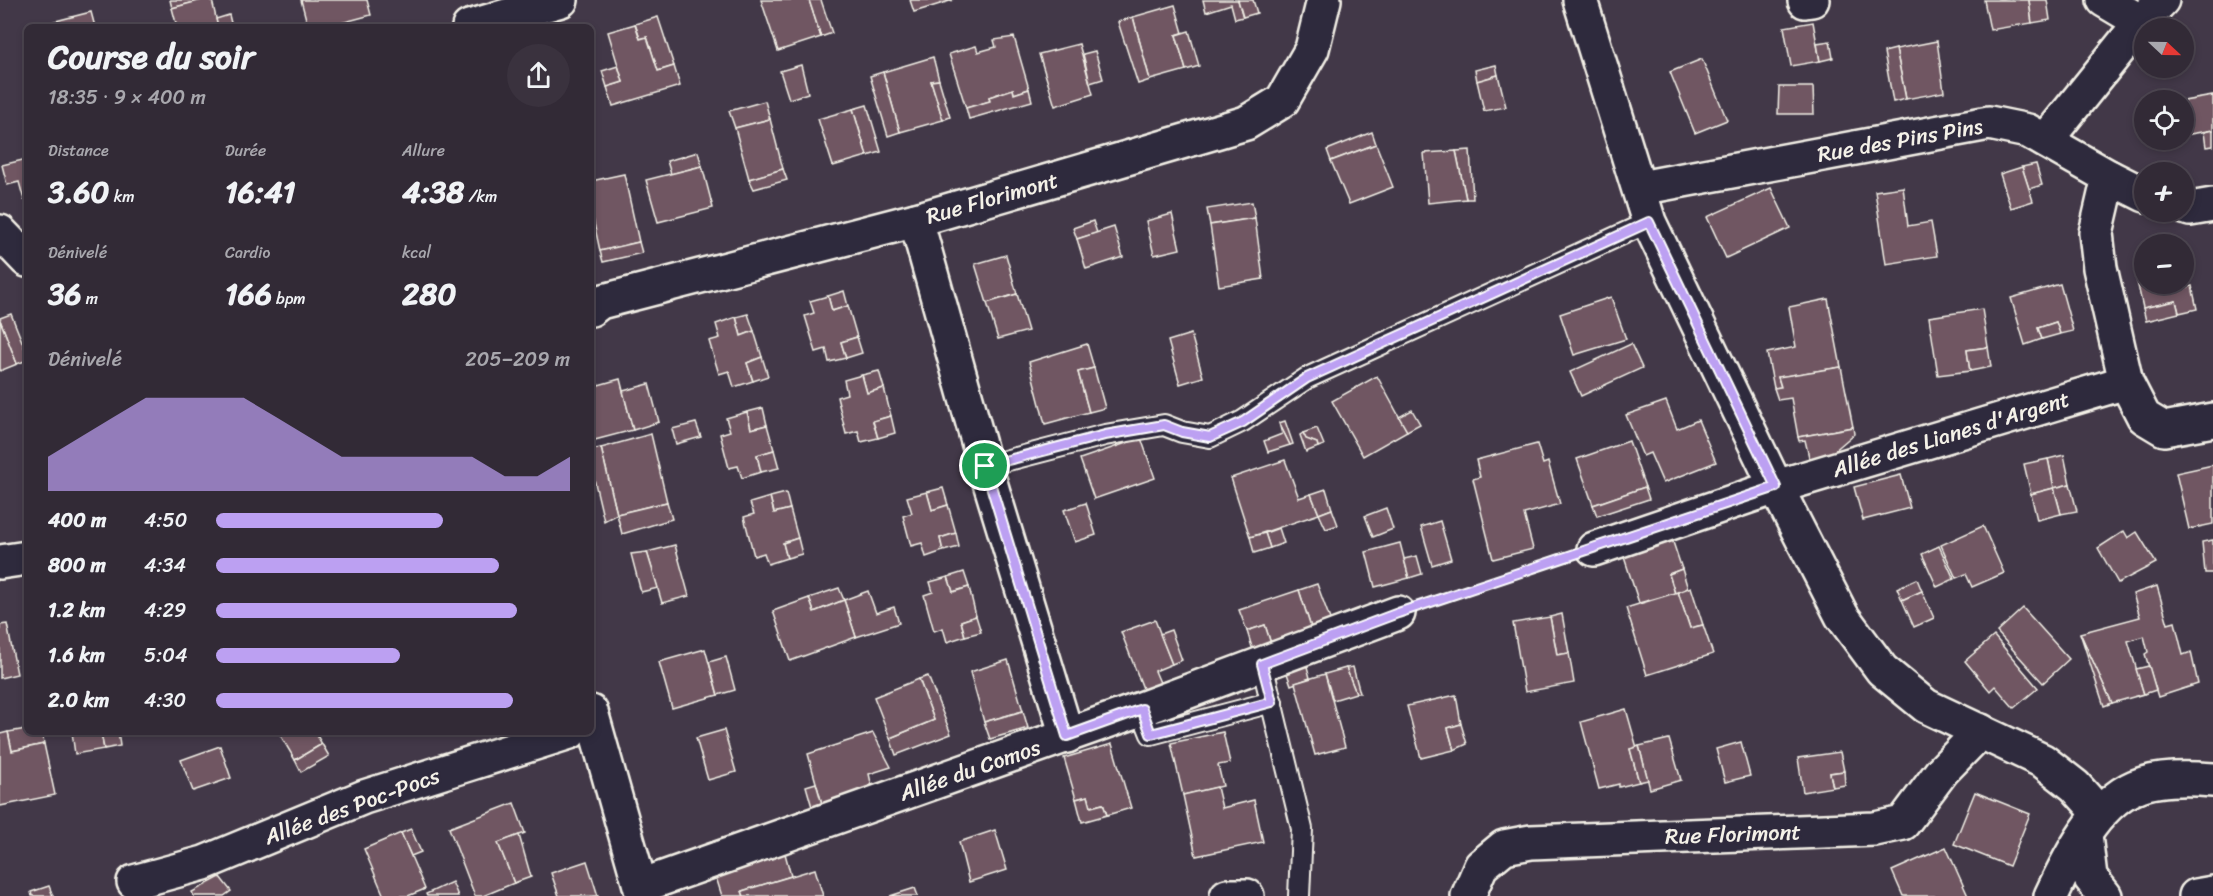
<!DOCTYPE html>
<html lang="fr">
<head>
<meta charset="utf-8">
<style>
  :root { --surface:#322a36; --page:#3a323e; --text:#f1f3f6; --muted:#a8a7ad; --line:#4d4651; --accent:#bca0f2 }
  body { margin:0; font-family:Sriracha,sans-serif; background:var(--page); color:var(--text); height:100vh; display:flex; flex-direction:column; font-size:22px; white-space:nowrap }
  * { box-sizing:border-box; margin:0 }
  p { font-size:20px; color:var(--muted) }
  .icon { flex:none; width:33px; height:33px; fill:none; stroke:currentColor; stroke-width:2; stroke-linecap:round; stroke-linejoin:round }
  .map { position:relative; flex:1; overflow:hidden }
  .sheet { position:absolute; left:24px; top:24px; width:570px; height:711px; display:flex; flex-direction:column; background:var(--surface); border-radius:9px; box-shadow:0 3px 9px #0003,0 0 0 2px var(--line) }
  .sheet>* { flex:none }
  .needle { width:39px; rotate:112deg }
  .fabs { position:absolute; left:2134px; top:18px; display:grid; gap:12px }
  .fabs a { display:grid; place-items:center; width:60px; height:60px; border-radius:50%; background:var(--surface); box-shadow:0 3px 9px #0003,0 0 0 2px var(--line); font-size:30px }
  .pin { position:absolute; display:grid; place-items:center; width:51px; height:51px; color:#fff; margin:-26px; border:3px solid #fff; border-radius:50%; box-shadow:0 2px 6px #0007 }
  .round { display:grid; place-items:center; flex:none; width:63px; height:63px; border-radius:32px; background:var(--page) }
  .overview { display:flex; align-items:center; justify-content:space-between; height:102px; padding:0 24px }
  h1 { font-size:33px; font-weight:700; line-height:45px }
  .figures { display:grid; grid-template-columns:repeat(3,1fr); gap:9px; height:102px; padding:6px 24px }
  .figures div { display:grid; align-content:center }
  .figures b { font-size:30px; font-weight:700 }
  .figures small { font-size:16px; font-weight:400 }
  .figures p { font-size:16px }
  .chart { height:168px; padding:12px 24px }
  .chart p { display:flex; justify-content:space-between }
  .chart svg { width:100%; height:108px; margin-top:6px; fill:var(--accent); opacity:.7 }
  ul { padding:0 24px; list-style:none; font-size:20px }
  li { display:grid; grid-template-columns:96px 72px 1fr; align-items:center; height:45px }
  li i { height:15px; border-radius:8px; background:var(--accent) }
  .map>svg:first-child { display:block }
  .building { fill:#6f5762; stroke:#f4f1e8; stroke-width:1.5 }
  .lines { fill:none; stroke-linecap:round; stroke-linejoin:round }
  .service-casing { stroke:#f4f1e8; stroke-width:24 }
  .minor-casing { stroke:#f4f1e8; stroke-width:38 }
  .secondary-casing { stroke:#f4f1e8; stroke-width:38 }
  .path { stroke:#f4f1e8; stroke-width:4; stroke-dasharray:1.5 4.5; stroke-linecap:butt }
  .service { stroke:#2f2a3d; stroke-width:20 }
  .minor { stroke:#2f2a3d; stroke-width:33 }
  .secondary { stroke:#2f2a3d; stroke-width:33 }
  .route-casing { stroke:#fff; stroke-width:12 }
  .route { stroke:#bca0f2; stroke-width:8 }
  .labels { text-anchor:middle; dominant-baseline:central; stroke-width:5; stroke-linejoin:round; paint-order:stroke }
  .street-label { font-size:22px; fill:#f4f1e8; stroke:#2f2a3d }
</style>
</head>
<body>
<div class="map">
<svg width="2213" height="896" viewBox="0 0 2213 896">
  <rect width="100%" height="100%" fill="#423848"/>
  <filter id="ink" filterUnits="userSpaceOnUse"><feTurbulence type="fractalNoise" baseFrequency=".0167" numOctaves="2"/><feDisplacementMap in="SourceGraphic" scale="12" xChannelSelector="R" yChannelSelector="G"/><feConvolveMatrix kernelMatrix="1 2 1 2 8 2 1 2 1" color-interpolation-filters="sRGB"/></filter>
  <g filter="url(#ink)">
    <g class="building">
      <path d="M170,0h32l-30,8z"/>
      <path d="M202,0h10l6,27h-41l-5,-19z"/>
      <path d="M301,0h66l4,15 -45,12h-18z"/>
      <path d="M761,0h48l12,37 -43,14z"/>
      <path d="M809,0h12l11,33 -11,4z"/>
      <path d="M910,0h43l-39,12z"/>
      <path d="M1203,0h35l5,17 -8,2 -4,-15 -25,8z"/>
      <path d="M1238,0h15l4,13 -14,4z"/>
      <path d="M1984,0h45l3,23 -42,7z"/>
      <path d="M2029,0h18l3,20 -18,3z"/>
      <path d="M1175,5l8,28 -7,2 10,35 -36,10 -17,-63z"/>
      <path d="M91,12l4,15 -59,-1z"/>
      <path d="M229,15l3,12h-14l-2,-8z"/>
      <path d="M658,17l16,49 -16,5 -11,-34 -7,2 -5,-15z"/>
      <path d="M1133,17l17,63 -12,4 -20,-62z"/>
      <path d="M1813,22l7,39 -29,5 -7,-39z"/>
      <path d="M635,24l5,15 7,-2 11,34 16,-5 6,20 -67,20 -6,-19 16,-5 -15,-50z"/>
      <path d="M1189,31l10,35 -13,4 -10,-35z"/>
      <path d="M1014,37l15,52 -15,5 -1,-5 -24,8 1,4 -24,7 -17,-54 27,-8 2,6 18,-5 -2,-7z"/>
      <path d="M1830,41l3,17 -13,3 -3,-18z"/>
      <path d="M1937,41l7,51 -38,7 -10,-50z"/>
      <path d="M1079,44l14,50 -38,12 -16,-52z"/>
      <path d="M1896,49l10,50 -13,3 -9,-50z"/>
      <path d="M1095,51l8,28 -13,4 -7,-29z"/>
      <path d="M933,57l6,23 -8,1 12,39 -43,12 -17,-60z"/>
      <path d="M1702,59l25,61 -32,13 -25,-61z"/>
      <path d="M801,65l7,28 -19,6 -9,-28z"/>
      <path d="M1496,65l2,10 -21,6 -2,-11z"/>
      <path d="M618,66l5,16 -16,5 -5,-16z"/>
      <path d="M883,72l17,60 -12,4 -18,-60z"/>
      <path d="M1498,75l8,32 -22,4 -7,-30z"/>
      <path d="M939,80l11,37 -7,3 -12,-39z"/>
      <path d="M1779,87h34l1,27h-36z"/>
      <path d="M1013,89l1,5 15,-5 3,12 -63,18 -3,-11 24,-7 -1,-4z"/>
      <path d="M2213,96v34l-29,5v-34z"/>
      <path d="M765,101l5,18 -35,9 -6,-17z"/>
      <path d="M867,105l14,47 -14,4 -14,-47z"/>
      <path d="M853,109l14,47 -34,10 -15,-47z"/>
      <path d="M770,119l13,50 -34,10 -14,-51z"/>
      <path d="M2213,130v16l-7,1 -2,-15z"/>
      <path d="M1372,132l4,12 -45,17 -4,-11z"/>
      <path d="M1376,144l17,43 -44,17 -18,-43z"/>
      <path d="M1470,150l3,49h-7l-10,-48z"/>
      <path d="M1456,151l10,48 -38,4 -4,-50z"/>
      <path d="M698,152l4,14 -31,8 -4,-13z"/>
      <path d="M27,159v41h-3l-5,-18 -12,3 -5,-20z"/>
      <path d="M2036,164l6,21 -13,4 -7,-22z"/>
      <path d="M702,166l11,42 -55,14 -12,-42z"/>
      <path d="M2022,167l11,34 -22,7 -11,-34z"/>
      <path d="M783,169l4,11 -33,9 -5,-10z"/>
      <path d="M624,174l15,68 -39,9 -9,-42v-28z"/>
      <path d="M1903,187l5,39 23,-4 6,34 -51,8 -11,-73z"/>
      <path d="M1771,188l19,40 -64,30 -19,-41z"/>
      <path d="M1252,202l3,16 -45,7 -3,-16z"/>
      <path d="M1172,214l8,35 -26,6 -8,-34z"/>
      <path d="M1255,218l8,61 -44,7 -9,-61z"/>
      <path d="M1093,221l4,12 -20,6 -4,-11z"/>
      <path d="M1114,227l9,30 -37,12 -9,-30z"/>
      <path d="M639,242l3,11 -39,9 -3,-11z"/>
      <path d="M1006,255l11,39 -30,9 -12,-39z"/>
      <path d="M2145,279v5h29l2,6 16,-4 5,23 -18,4 -3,-12 -33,7 -6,-27z"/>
      <path d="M2060,284l13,47 -13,3 -4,-12 -18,6 4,11 -17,6 -14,-47z"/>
      <path d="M844,291l4,15 -16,5 -4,-15z"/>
      <path d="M1017,294l11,37 -30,8 -11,-36z"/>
      <path d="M828,296l4,15 16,-5 9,31 -16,5 5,16 -17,4 -3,-13 -10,3 -11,-36 9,-3 -4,-12z"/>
      <path d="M1611,297l15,42 -52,16 -14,-41z"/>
      <path d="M1828,299l13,68 -63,10 3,10 -7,1 -7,-35 29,-6 -7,-40z"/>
      <path d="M2176,301l3,12 -33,8 -3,-13z"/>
      <path d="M1982,309l6,38 -21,3 3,21 -32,4 -9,-58z"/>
      <path d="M11,314l16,40v6l-10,4 -17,-44v-2z"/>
      <path d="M748,314l6,17 -13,5 -5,-19z"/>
      <path d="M736,317l5,19 13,-5 8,26 -15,6 6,18 -19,6 -5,-16 -10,3 -10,-33 11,-3 -4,-14z"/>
      <path d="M0,320l17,44 -17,7z"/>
      <path d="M2056,322l4,12 -18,5 -4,-11z"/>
      <path d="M1191,334l12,43 -23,7 -12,-43z"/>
      <path d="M857,337l5,16 -16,5 -5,-16z"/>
      <path d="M1087,344l7,24 -16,4 11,40 -44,12 -16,-62z"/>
      <path d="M1631,344l11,24 -61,28 -11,-24z"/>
      <path d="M1988,347l3,20 -21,4 -3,-21z"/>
      <path d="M762,357l6,19 -15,5 -6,-18z"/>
      <path d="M1841,367l12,60 -55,10 -7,-39 -13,2 -4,-12 7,-1 -3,-10z"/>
      <path d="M1094,368l11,40 -16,4 -11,-40z"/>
      <path d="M879,371l5,17 -17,5 -5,-18z"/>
      <path d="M862,375l5,18 17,-5 7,28 -18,5 5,17 -17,4 -3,-11 -12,3 -9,-37 10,-3 -3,-14z"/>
      <path d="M1377,376l30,55 -44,25 -31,-55z"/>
      <path d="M620,379l13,51 -42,11v-54z"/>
      <path d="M649,384l10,38 -26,8 -10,-39z"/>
      <path d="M1666,401l11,28 21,-9 18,42 -53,21 -13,-30 -7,3 -17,-41z"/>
      <path d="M763,408l4,17 -16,4 -4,-17z"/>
      <path d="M1412,410l8,14 -13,7 -8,-14z"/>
      <path d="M747,412l4,17 16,-4 7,25 -17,5 4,17 -19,6 -4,-12 -9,2 -9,-34 10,-3 -4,-13z"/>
      <path d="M891,416l4,17 -17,5 -5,-17z"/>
      <path d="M1285,421l8,23 -3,1 -11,-22z"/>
      <path d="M696,423l5,14 -25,7 -4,-15z"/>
      <path d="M1279,423l11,22 -22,7 -4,-11 18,-7z"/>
      <path d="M1853,427l1,7 -42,36 -7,-30 -6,1 -1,-4z"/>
      <path d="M1317,428l7,17 -6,2 -1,-4 -11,-4 -3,-6z"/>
      <path d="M1303,433l3,6 11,4 1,4 -12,5 -6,-17z"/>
      <path d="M651,434l16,68 -50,12 -16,-66z"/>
      <path d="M1141,438l14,40 -61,21 -14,-40z"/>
      <path d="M1629,441l16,46 -52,18 -16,-46z"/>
      <path d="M1537,444l6,20 5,-2 12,42 -36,10 9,35 -40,10 -20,-80 7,-2 -4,-17z"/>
      <path d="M601,448l16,66 -13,7 -13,-55v-16z"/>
      <path d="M774,450l5,18 -18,4 -4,-17z"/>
      <path d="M2064,455l6,29 -16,4 -6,-29z"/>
      <path d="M2048,459l6,29 -23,6 -7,-30z"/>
      <path d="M1285,460l14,38 12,-4 8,20 -69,23 -19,-59z"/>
      <path d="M2213,465v59l-24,5 -13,-56z"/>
      <path d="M1901,475l9,33 -47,12 -9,-33z"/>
      <path d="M2070,484l7,27 -16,3 -7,-26z"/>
      <path d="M1645,487l4,12 -52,17 -4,-11z"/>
      <path d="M943,488l5,17 -16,5 -5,-18z"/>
      <path d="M2054,488l7,26 -24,6 -6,-26z"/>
      <path d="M1326,489l6,20 -13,5 -8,-20z"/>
      <path d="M927,492l5,18 16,-5 8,28 -16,5 3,13 -17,6 -4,-14 -11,3 -8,-30 9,-3 -5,-16z"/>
      <path d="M786,493l4,16 -16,4 -4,-16z"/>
      <path d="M770,497l4,16 16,-4 8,29 -15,5 4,15 -19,6 -4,-11 -10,3 -10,-39 10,-3 -4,-11z"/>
      <path d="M667,502l5,17 -50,15 -5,-20z"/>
      <path d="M1086,503l10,32 -21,7 -11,-32z"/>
      <path d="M1386,508l7,21 -20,8 -8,-21z"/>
      <path d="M1332,509l6,16 -12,4 -7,-15z"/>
      <path d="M1440,521l11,38 -19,6 -11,-38z"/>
      <path d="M1983,526l21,47 -32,14 -6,-13 -10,4 -15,-33z"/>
      <path d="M1279,528l5,15 -14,5 -5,-15z"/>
      <path d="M2124,531l4,7 9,-6 19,31 -38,20 -20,-35z"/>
      <path d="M956,533l3,14 -16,4 -3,-13z"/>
      <path d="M1265,533l5,15 -16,5 -4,-16z"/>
      <path d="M798,538l4,16 -15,4 -4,-15z"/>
      <path d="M1672,539l10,30 -13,5 6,19 -36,10 -16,-49z"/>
      <path d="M2213,540v33h-8l-3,-31z"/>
      <path d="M1400,543l9,35 -34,9 -9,-35z"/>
      <path d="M675,545l14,51 -27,7 -15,-51z"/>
      <path d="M1939,546l15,33 -17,8 -15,-33z"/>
      <path d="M647,552l11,36 -17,4 -10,-38z"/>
      <path d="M1417,556l5,18 -13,4 -5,-19z"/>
      <path d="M1682,569l6,20 -13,4 -6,-19z"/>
      <path d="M964,572l5,15 -16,5 -5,-15z"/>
      <path d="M948,577l5,15 16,-5 7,29 -15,5 4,15 -18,6 -4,-14 -9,3 -10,-36 9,-3 -3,-10z"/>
      <path d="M1917,579l5,12 -20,9 -5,-12z"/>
      <path d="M1317,584l17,46 -20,7 -15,-47z"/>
      <path d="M2157,586l11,38 7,-2 8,33 8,-3 7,32 -40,13 -13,-43 3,-2 -4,-16 -16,5 16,53 -32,9 -32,-70 60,-16 -7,-23z"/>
      <path d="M1691,587l12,38 -13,3 -12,-36z"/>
      <path d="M839,588l5,12 -30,12 -5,-14z"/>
      <path d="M1299,590l15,47 -41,13 -8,-25 -18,6 -8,-21z"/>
      <path d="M868,591l8,22 18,-6 5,16 -43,14 -12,-37z"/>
      <path d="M1922,591l12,27 -20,9 -12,-27z"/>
      <path d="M1678,592l12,36 13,-3 10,29 -66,21 -21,-67z"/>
      <path d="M809,598l5,14 30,-12 12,37 -66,24 -17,-50z"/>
      <path d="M2023,608l46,51 -26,24 -46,-51z"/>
      <path d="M1562,614l7,39 -12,2 -7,-38z"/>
      <path d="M976,616l5,16 -16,4 -4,-15z"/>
      <path d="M1550,617l7,38 12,-2 5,30 -49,9 -12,-69z"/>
      <path d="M1155,620l17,44 -17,7 6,14 -17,6 -23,-59z"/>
      <path d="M7,624l10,50 -17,4v-53z"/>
      <path d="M1265,625l8,25 -18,7 -8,-26z"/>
      <path d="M1171,630l11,30 -10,4 -12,-30z"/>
      <path d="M2080,633l32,70 -8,3z"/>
      <path d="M1994,636l44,52 -24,20 -19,-22 -5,5 -25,-30z"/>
      <path d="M705,649l13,46 -46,13 -13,-46z"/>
      <path d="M1303,651l7,27 -19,7 -9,-26z"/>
      <path d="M726,657l9,33 -17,5 -9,-33z"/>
      <path d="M1008,660l15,51 -39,11 -14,-50z"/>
      <path d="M2149,666l7,24 -12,4 -8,-25z"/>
      <path d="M1353,667l7,26h-4l-10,-25z"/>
      <path d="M1346,668l10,25 -23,7 -8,-26z"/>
      <path d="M1325,674l20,73 -30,8 -20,-72z"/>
      <path d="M928,676l23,58 -55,21 -6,-17 44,-18 -15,-41z"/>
      <path d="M919,679l15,41 -44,18 -16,-41z"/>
      <path d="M1456,695l5,29 -13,4 6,22 -33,8 -14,-52z"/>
      <path d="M1626,709l11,39 -7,1 9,33 -20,5v-3l-20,5 -18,-67z"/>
      <path d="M1023,711l5,17 -38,11 -6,-17z"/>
      <path d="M1461,724l6,20 -13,6 -6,-22z"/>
      <path d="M27,729v3h15l2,12 -32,7 -4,-19z"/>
      <path d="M724,730l12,42 -28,8 -12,-42z"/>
      <path d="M8,732l4,19 32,-7 11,51 -55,11v-72z"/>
      <path d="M72,732h29l3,17 -29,5z"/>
      <path d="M101,732h17l2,14 -16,3z"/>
      <path d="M281,732h34l7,12 -27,16 -16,-27z"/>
      <path d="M1223,732l7,31 -12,2 5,21 -40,9 -12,-52z"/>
      <path d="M873,733l18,34 -22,7 3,13 -50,17 -14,-50z"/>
      <path d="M1669,739l12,41 -31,9 -11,-43z"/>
      <path d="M1741,742l9,34 -25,6 -9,-33z"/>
      <path d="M322,744l7,12 -28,16 -6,-12z"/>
      <path d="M1112,744l19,64 -24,7 -4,-11 -12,3 -3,-11 -12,3 -12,-41z"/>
      <path d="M220,746l11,32 -38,13 -12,-31z"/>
      <path d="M1639,746l9,34 -9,2 -9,-33z"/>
      <path d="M1840,752l4,19 -14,2 3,14 -30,5 -5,-34z"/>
      <path d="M1844,771l1,14 -12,2 -3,-14z"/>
      <path d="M816,783l6,21 -10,3 -6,-21z"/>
      <path d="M1217,787l5,21 32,-8 9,42 -67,14 -13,-61z"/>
      <path d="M1975,792l55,22 -21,52 -55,-22z"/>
      <path d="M1088,796l3,11 12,-3 4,11 -25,7 -6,-23z"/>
      <path d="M514,803l11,30 -27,10 16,40 -31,13h-8l-26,-68z"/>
      <path d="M411,829l10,23 -10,4 -10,-23z"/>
      <path d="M995,830l12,40 -38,12 -10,-40z"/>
      <path d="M401,833l24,56 -17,7h-24l-20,-47z"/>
      <path d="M519,835l12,42 -17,6 -16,-40z"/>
      <path d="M783,846l8,30 -49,15 2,5h-22l-8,-25z"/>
      <path d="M1946,847l22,49h-65l-11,-25z"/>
      <path d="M587,861l11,35h-39l-8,-23z"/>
      <path d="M815,869l8,27h-79l-2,-5z"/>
      <path d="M220,877l11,14 -7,5h-30l-2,-4z"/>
      <path d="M452,882l6,14h-31l-1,-2z"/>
      <path d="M49,886l4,10h-21l-1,-4z"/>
      <path d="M915,888l3,8h-28z"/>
    </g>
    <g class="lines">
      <defs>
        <g id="service">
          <path d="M985,466l120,-31 59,-10 18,7 28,5 33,-16 64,-43 342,-156"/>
          <path d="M1262,664l40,165 -3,67"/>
          <path d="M1141,709l10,25 121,-32"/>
        </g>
        <g id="minor">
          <path d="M1580,0l69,222 127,265 66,129 40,54 44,36 117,55 32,25 25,28"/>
          <path d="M2104,0l37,22"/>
          <path d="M1805,1l7,-1"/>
          <path d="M469,27l92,-27"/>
          <path d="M2046,140l95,-118 21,-22"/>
          <path d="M2109,177l-13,56 4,35 26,114 18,35 20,12 49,-9"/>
          <path d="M1640,188l349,-65 39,8 81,46 36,18"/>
          <path d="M2184,207l6,2 23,-4"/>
          <path d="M916,220l69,246 82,270"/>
          <path d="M0,232l27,28"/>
          <path d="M591,309l9,-7 316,-82 330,-97 36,-22 30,-52 12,-49"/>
          <path d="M1594,549l182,-62 350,-105"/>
          <path d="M0,562l27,-4"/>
          <path d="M591,712l52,184"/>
          <path d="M134,882l70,-19 160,-66 206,-65"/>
          <path d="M641,886l500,-177 257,-96"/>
          <path d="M1227,896h20"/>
          <path d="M1468,896l13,-30 23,-19 27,-5 344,-13 28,-6 39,-52 39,-40"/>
        </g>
        <g id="secondary">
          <path d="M2085,835l5,42 15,19"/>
          <path d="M2051,896c17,-36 44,-92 84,-109 23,-10 53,-9 78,-7"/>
          <path d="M2196,896l17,-3"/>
        </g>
      </defs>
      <use href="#service" class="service-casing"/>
      <use href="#minor" class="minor-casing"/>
      <use href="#secondary" class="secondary-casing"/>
      <path class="path" d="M1429,603l133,-44"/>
      <use href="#service" class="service"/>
      <use href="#minor" class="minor"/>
      <use href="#secondary" class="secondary"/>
    </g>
  </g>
  <g class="lines" filter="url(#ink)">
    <defs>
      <path id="route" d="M1649,222l127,265 -378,126 -136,51 10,38 -121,32 -9,-25 -75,27 -82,-270 120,-31 59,-10 18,7 28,5 33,-15 64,-44z"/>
    </defs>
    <use href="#route" class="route-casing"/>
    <use href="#route" class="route"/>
  </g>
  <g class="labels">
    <g class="street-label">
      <text transform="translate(1900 140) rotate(-10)">Rue des Pins Pins</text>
      <text transform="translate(992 198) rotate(-16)">Rue Florimont</text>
      <text transform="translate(1951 434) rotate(-17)">Allée des Lianes d'Argent</text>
      <text transform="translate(970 770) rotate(-19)">Allée du Comos</text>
      <text transform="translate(352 806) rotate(-20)">Allée des Poc-Pocs</text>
      <text transform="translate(1733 834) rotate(-2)">Rue Florimont</text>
    </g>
  </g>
</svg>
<div class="fabs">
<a><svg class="needle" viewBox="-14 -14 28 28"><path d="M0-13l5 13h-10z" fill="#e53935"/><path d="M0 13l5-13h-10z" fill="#a8a7ad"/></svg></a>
<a><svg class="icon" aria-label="locate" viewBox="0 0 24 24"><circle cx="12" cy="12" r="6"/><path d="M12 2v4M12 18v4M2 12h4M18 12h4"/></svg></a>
<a>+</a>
<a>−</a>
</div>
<div class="pin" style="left:985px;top:466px;background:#1e9e55"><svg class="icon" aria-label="arrive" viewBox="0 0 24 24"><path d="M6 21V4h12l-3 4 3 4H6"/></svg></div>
<section class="sheet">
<div class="overview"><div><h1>Course du soir</h1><p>18:35 · 9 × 400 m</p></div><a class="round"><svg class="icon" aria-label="share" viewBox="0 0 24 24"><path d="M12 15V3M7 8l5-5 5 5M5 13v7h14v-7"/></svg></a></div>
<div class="figures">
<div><p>Distance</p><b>3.60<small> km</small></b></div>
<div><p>Durée</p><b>16:41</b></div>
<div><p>Allure</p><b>4:38<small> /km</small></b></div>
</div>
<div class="figures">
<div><p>Dénivelé</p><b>36<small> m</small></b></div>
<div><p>Cardio</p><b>166<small> bpm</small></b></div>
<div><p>kcal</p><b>280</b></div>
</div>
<div class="chart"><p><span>Dénivelé</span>205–209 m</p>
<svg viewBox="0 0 160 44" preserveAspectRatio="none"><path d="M0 44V30L10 22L20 14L30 6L40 6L50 6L60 6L70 14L80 22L90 30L100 30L110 30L120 30L130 30L140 38L150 38L160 30V44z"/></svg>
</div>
<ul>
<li><b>400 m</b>4:50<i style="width:64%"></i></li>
<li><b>800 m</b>4:34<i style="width:80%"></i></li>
<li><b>1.2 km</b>4:29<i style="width:85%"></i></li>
<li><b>1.6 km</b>5:04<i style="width:52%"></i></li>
<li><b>2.0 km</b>4:30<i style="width:84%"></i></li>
</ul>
</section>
</div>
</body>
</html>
